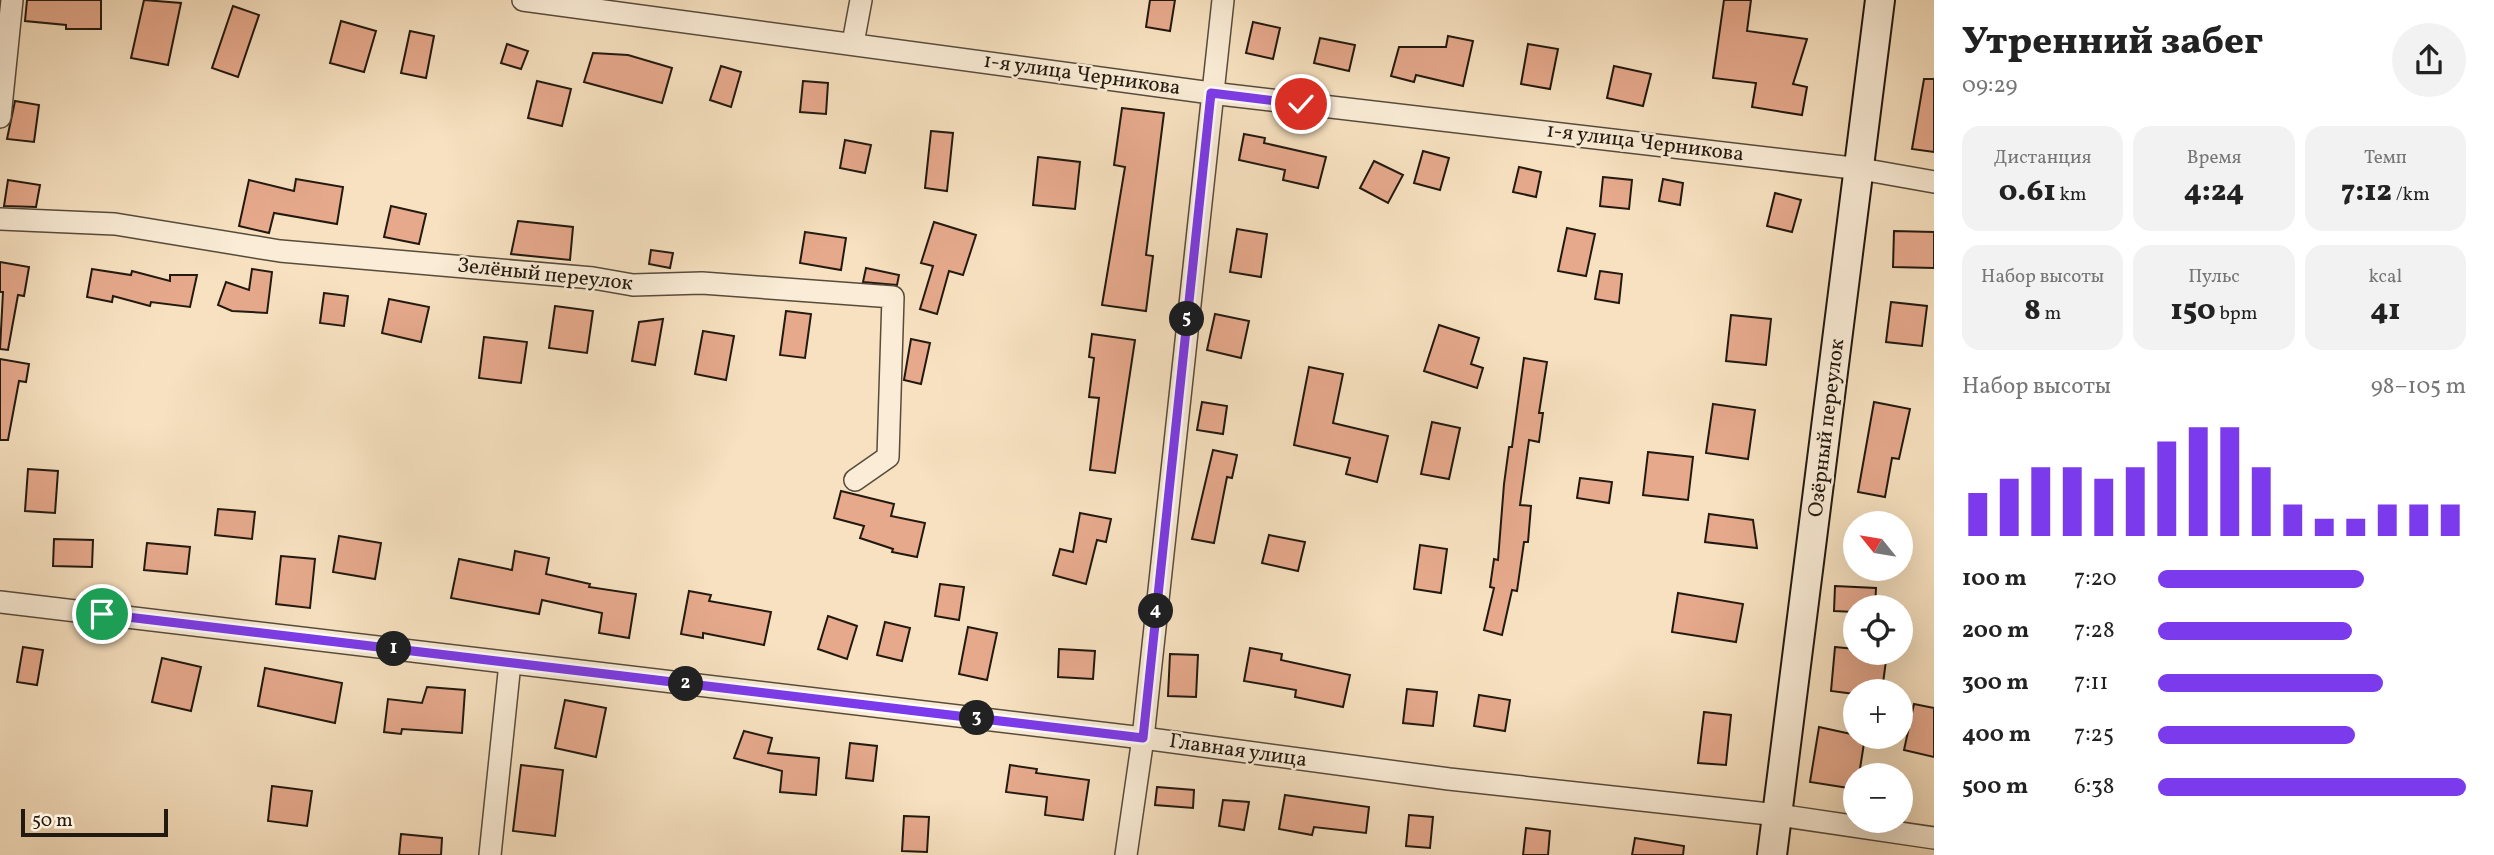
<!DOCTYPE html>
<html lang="ru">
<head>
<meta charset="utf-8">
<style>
  :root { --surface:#fff; --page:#f2f2f2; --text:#222; --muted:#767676; --accent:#7c3aed }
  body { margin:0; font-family:Vollkorn,serif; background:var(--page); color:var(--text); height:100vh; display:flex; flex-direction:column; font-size:26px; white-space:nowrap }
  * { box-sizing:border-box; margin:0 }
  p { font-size:23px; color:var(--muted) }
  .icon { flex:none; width:38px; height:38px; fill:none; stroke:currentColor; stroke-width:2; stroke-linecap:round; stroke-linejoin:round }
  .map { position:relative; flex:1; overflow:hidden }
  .details { display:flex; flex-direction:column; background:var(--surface); width:560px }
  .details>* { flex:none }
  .needle { width:46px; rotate:300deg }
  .tools { position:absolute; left:1843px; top:511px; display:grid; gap:14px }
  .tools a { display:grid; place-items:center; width:70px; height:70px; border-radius:50%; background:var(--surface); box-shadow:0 7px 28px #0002; font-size:35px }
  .scale { position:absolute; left:21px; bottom:18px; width:147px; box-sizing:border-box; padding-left:7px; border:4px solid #221910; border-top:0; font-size:19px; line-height:24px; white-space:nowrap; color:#221910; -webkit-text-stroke:5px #faecd6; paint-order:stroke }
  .pin { position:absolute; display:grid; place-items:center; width:60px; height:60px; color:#fff; margin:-30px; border:4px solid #fff; border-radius:50%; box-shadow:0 2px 7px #0007 }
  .km { position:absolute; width:35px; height:35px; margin:-18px; border-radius:50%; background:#222; color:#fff; font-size:19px; line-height:35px; text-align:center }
  .round { display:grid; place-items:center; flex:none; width:74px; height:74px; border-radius:37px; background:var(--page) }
  .summary { display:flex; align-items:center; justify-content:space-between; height:119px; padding:0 28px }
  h1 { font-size:38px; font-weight:800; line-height:52px }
  .stats { display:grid; grid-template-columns:repeat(3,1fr); gap:10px; height:119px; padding:7px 28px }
  .stats div { display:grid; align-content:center; border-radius:18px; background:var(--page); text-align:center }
  .stats b { font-size:30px; font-weight:800 }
  .stats small { font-size:19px; font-weight:400 }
  .stats p { font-size:19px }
  .chart { height:196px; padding:14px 28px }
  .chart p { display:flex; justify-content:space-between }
  .chart svg { width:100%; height:126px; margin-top:7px; stroke:var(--accent); stroke-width:6 }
  ul { padding:0 28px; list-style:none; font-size:23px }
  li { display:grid; grid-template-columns:112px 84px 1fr; align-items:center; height:52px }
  li i { height:18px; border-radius:9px; background:var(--accent) }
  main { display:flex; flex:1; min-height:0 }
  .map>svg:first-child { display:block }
  .building { fill:#e6a98c; stroke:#221910; stroke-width:2 }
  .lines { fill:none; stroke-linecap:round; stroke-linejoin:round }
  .street-casing { stroke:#574b3c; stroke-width:24 }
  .secondary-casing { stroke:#221910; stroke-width:32 }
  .street { stroke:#faecd6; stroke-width:21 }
  .secondary { stroke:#faecd6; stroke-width:28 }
  .route-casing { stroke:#fff; stroke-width:14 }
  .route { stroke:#7c3aed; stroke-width:9 }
  .labels { text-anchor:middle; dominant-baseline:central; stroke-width:5; stroke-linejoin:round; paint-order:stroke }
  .street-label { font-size:21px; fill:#221910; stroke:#faecd6 }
</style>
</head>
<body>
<main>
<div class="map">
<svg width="1934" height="855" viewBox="0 0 1934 855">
  <rect width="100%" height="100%" fill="#f7e1c0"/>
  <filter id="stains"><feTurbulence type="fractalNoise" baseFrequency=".00286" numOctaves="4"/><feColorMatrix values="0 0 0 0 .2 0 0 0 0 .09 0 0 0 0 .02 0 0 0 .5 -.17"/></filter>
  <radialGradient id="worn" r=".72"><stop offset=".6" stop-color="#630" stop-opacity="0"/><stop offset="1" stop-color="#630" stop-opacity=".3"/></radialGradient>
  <g class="building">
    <path d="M27,0h74v29h-35v-4l-41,-4z"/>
    <path d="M144,0l37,3 -13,62 -37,-7z"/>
    <path d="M1150,0h25l-5,31 -24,-4z"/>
    <path d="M1724,0h27l-4,31 60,8 -14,45 14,3 -5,28 -50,-8 4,-24 -43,-5z"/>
    <path d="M233,6l26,9 -21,62 -26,-9z"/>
    <path d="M341,21l35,10 -12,41 -34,-9z"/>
    <path d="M1253,22l27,6 -7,31 -27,-6z"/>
    <path d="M410,31l24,5 -8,42 -25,-5z"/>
    <path d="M1448,36l25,5 -10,45 -47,-11 -2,7 -23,-6 8,-29h47z"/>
    <path d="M1320,38l35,7 -6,26 -35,-8z"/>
    <path d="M507,44l21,7 -7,18 -20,-6z"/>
    <path d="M1528,44l30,5 -8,40 -29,-5z"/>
    <path d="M593,53l35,2 44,13 -10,35 -78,-21z"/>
    <path d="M721,66l20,6 -10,35 -21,-7z"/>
    <path d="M1614,66l37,8 -8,32 -36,-8z"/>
    <path d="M1924,79h10v73l-22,-3z"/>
    <path d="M537,81l34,8 -9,37 -34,-8z"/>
    <path d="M803,81l25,2 -2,31 -26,-2z"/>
    <path d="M15,101l24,4 -5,37 -27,-3z"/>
    <path d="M1122,108l42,5 -18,142 7,1 -7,55 -44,-6 23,-138 -11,-2z"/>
    <path d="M931,131l22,2 -6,58 -22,-3z"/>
    <path d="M1244,134l21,4 -1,5 62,14 -8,31 -35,-8 2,-10 -46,-10z"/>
    <path d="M845,140l26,5 -6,28 -25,-5z"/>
    <path d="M1423,151l26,7 -9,32 -26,-7z"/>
    <path d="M1038,157l42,5 -5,47 -42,-4z"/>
    <path d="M1374,161l29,14 -15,28 -28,-15z"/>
    <path d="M1519,167l22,5 -5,25 -23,-5z"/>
    <path d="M1603,177l29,3 -3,29 -29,-3z"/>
    <path d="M296,179l47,8 -6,37 -63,-11 -5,20 -30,-7 10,-46 45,11z"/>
    <path d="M1663,179l20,4 -3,22 -21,-4z"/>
    <path d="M8,180l32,5 -4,22 -32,-1z"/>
    <path d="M1775,193l26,7 -9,32 -25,-6z"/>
    <path d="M391,206l35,8 -7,30 -35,-7z"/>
    <path d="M518,221l55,6 -3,33 -59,-6z"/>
    <path d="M934,222l42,13 -13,40 -14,-4 -12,43 -17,-5 13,-43 -12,-3z"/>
    <path d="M1567,228l28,6 -9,42 -28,-5z"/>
    <path d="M1237,229l30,5 -6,43 -31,-5z"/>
    <path d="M1894,231l40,1v36l-41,-1z"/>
    <path d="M805,232l41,6 -5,32 -41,-7z"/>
    <path d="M651,250l22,3 -3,15 -21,-4z"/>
    <path d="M0,262l29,5 -5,29 -6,-1 -10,55 -8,-1 3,-57h-3z"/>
    <path d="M866,268l33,7 -2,10 -34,-3z"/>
    <path d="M92,269l39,6 1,-4 38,10v-6h27l-7,32 -39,-5 -1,4 -37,-10 -1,6 -25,-5z"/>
    <path d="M252,269l20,3 -5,41 -35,-2 -14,-6 8,-23 23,8z"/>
    <path d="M1600,271l22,3 -3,29 -24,-4z"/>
    <path d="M324,293l24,3 -4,30 -24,-3z"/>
    <path d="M389,299l40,8 -8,35 -39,-9z"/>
    <path d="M1891,302l36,4 -5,40 -36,-4z"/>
    <path d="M555,306l38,5 -6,42 -38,-5z"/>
    <path d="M786,311l25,3 -6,44 -25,-3z"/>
    <path d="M1215,314l34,7 -8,37 -34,-8z"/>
    <path d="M1731,315l40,4 -5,46 -40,-4z"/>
    <path d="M663,319l-8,46 -23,-4 7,-39z"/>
    <path d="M1439,325l40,13 -8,26 12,4 -6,20 -53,-17z"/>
    <path d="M703,331l31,5 -8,44 -31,-6z"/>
    <path d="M1092,334l43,6 -20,133 -25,-3 9,-72 -10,-1 5,-39 -5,-1z"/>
    <path d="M484,337l43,5 -6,41 -42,-5z"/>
    <path d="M911,339l19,4 -9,41 -17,-4z"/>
    <path d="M1524,358l23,4 -8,51h4l-4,29 -10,-2 -9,65 11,1 -3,36h-4l-7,49 -5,-1 -10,45 -18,-5 10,-42 -4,-1 4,-28 4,1 6,-76 5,-37h3z"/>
    <path d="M0,359l29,5 -3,18 -7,-1 -11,59h-8z"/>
    <path d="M1309,367l34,7 -10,49 55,13 -11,46 -31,-8 4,-16 -56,-13z"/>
    <path d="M1202,402l25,4 -4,28 -26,-4z"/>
    <path d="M1874,402l36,7 -11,50 -7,-1 -7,39 -27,-5z"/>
    <path d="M1713,404l42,6 -7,49 -42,-6z"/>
    <path d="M1432,422l28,6 -11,51 -28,-5z"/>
    <path d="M1213,450l24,5 -5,23 -5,-1 -13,66 -22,-4z"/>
    <path d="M1648,452l45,5 -5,43 -45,-5z"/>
    <path d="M28,469l30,2 -3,42 -30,-2z"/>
    <path d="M1580,478l32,4 -3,21 -32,-5z"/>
    <path d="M841,491l53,13 -3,12 34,7 -8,34 -25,-5 1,-3 -33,-11 4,-12 -30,-8z"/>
    <path d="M218,509l37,3 -3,27 -37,-4z"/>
    <path d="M1080,513l31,6 -5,23 -9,-2 -11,44 -33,-9 7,-26 13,3z"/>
    <path d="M1709,514l44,6 4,28 -52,-6z"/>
    <path d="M1269,535l36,7 -7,29 -36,-8z"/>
    <path d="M339,536l42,7 -6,36 -42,-7z"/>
    <path d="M54,539l39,1 -1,27 -39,-1z"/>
    <path d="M147,543l43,4 -3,27 -43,-4z"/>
    <path d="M1420,545l27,4 -6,44 -27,-4z"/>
    <path d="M515,551l34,7 -3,16 44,10 -1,3 47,7 -7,44 -30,-5 3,-20 -60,-13 -3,14 -88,-16 8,-39 53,11z"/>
    <path d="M281,556l34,3 -5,49 -34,-4z"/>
    <path d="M940,584l24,3 -5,33 -24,-4z"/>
    <path d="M1835,586l41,2 -1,19h-20v5l-21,-1z"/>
    <path d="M689,591l22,4 -2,6 62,11 -7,33 -61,-12v5l-22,-4z"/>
    <path d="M1678,593l65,11 -7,38 -64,-10z"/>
    <path d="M828,616l29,10 -10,33 -29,-10z"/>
    <path d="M885,622l25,6 -8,33 -25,-6z"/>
    <path d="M968,627l29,6 -10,47 -28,-6z"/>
    <path d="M23,647l20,3 -6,35 -20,-3z"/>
    <path d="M1835,647l20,2v4h32l-5,38h-27v3l-24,-3z"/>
    <path d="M1250,648l32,6 -1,6 69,15 -7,32 -48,-10 1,-7 -52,-9z"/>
    <path d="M1059,649l36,2 -2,28 -35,-2z"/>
    <path d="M1170,654l28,1 -2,42 -28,-1z"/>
    <path d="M162,658l39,9 -10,44 -39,-9z"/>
    <path d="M265,668l77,15 -7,40 -77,-17z"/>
    <path d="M427,687l38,3 -3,43 -60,-4 -1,5 -17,-2 4,-33 34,4z"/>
    <path d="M1407,689l30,3 -4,34 -30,-3z"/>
    <path d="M1479,695l31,5 -5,31 -31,-5z"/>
    <path d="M565,700l41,8 -10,49 -41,-9z"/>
    <path d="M1914,704l20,4v49l-30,-7z"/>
    <path d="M1704,712l27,3 -5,50 -28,-2z"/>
    <path d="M1819,727l46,10 -6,38h-4v14l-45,-7z"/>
    <path d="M744,731l28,7 -4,15 51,5 -3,37 -36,-3 2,-21 -48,-13z"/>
    <path d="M850,743l27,3 -4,35 -27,-3z"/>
    <path d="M521,765l42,5 -8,66 -42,-5z"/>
    <path d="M1010,765l27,4 -1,4 53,7 -6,40 -38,-5 2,-18 -41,-5z"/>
    <path d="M272,786l40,5 -5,35 -39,-5z"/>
    <path d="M1157,787l37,3 -1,18 -38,-3z"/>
    <path d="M1285,795l84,12 -3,26 -52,-6 -2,8 -33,-6z"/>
    <path d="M1223,800l26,2 -5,28 -25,-4z"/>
    <path d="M1409,815l24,2 -3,31 -24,-2z"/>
    <path d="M904,816l25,1 -2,35 -25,-1z"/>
    <path d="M1526,828l24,3 -2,24h-25z"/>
    <path d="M401,834l41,4 -1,17h-42z"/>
    <path d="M1635,838l49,8 -1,9h-51z"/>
  </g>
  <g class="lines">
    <defs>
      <g id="street">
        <path d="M523,0l688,93 650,76 73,13"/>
        <path d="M853,43l8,-43"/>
        <path d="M0,117l12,-117"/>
        <path d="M0,219l115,5 165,27 313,27 40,7 69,-2 191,14 -5,160 -33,23"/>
        <path d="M0,602l1143,136 306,41 329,36 156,23"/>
        <path d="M490,855l20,-192"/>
        <path d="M1126,855l17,-117 80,-738"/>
      </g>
      <path id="secondary" d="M1772,855l108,-855"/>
    </defs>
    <use href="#street" class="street-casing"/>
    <use href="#secondary" class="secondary-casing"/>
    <use href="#street" class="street"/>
    <use href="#secondary" class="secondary"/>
  </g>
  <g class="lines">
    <defs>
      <path id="route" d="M102,614l1041,124 68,-645 90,11"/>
    </defs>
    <use href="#route" class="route-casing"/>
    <use href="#route" class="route"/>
  </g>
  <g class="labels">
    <g class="street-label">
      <text transform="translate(1082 75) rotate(8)">1-я улица Черникова</text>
      <text transform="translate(1645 143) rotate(7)">1-я улица Черникова</text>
      <text transform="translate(545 275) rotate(6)">Зелёный переулок</text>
      <text transform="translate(1827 428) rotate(-83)">Озёрный переулок</text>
      <text transform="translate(1238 751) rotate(8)">Главная улица</text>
    </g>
  </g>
  <rect width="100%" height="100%" filter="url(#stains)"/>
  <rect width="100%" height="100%" fill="url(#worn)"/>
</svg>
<div class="tools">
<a><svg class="needle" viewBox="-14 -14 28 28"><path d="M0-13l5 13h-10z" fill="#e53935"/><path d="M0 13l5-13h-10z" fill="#767676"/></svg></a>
<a><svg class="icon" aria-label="locate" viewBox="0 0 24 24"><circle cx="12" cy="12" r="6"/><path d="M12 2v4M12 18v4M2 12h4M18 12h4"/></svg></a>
<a>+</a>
<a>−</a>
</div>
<div class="scale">50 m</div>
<div class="pin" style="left:102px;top:614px;background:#1e9e55"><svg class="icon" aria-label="arrive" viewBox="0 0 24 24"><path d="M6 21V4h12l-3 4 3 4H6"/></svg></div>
<div class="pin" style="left:1301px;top:104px;background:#d93025"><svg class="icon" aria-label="check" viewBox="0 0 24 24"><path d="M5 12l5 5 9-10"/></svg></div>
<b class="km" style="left:394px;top:649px">1</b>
<b class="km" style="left:686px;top:684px">2</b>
<b class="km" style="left:977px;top:718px">3</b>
<b class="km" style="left:1156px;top:611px">4</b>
<b class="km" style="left:1187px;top:319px">5</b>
</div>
<section class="details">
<div class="summary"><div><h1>Утренний забег</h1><p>09:29</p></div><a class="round"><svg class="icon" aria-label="share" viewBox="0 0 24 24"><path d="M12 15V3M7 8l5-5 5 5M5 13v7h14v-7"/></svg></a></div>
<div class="stats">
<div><p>Дистанция</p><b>0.61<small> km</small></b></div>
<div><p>Время</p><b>4:24</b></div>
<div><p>Темп</p><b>7:12<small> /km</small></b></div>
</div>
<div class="stats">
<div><p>Набор высоты</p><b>8<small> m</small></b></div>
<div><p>Пульс</p><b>150<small> bpm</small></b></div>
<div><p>kcal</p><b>41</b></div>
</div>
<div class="chart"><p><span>Набор высоты</span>98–105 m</p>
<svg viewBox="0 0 160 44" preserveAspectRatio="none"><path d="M5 44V29M15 44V24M25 44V20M35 44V20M45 44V24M55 44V20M65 44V11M75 44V6M85 44V6M95 44V20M105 44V33M115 44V38M125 44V38M135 44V33M145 44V33M155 44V33"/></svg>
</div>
<ul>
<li><b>100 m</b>7:20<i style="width:67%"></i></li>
<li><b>200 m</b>7:28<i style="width:63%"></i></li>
<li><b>300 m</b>7:11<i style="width:73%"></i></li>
<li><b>400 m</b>7:25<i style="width:64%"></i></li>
<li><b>500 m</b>6:38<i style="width:100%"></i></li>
</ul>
</section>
</main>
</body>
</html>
